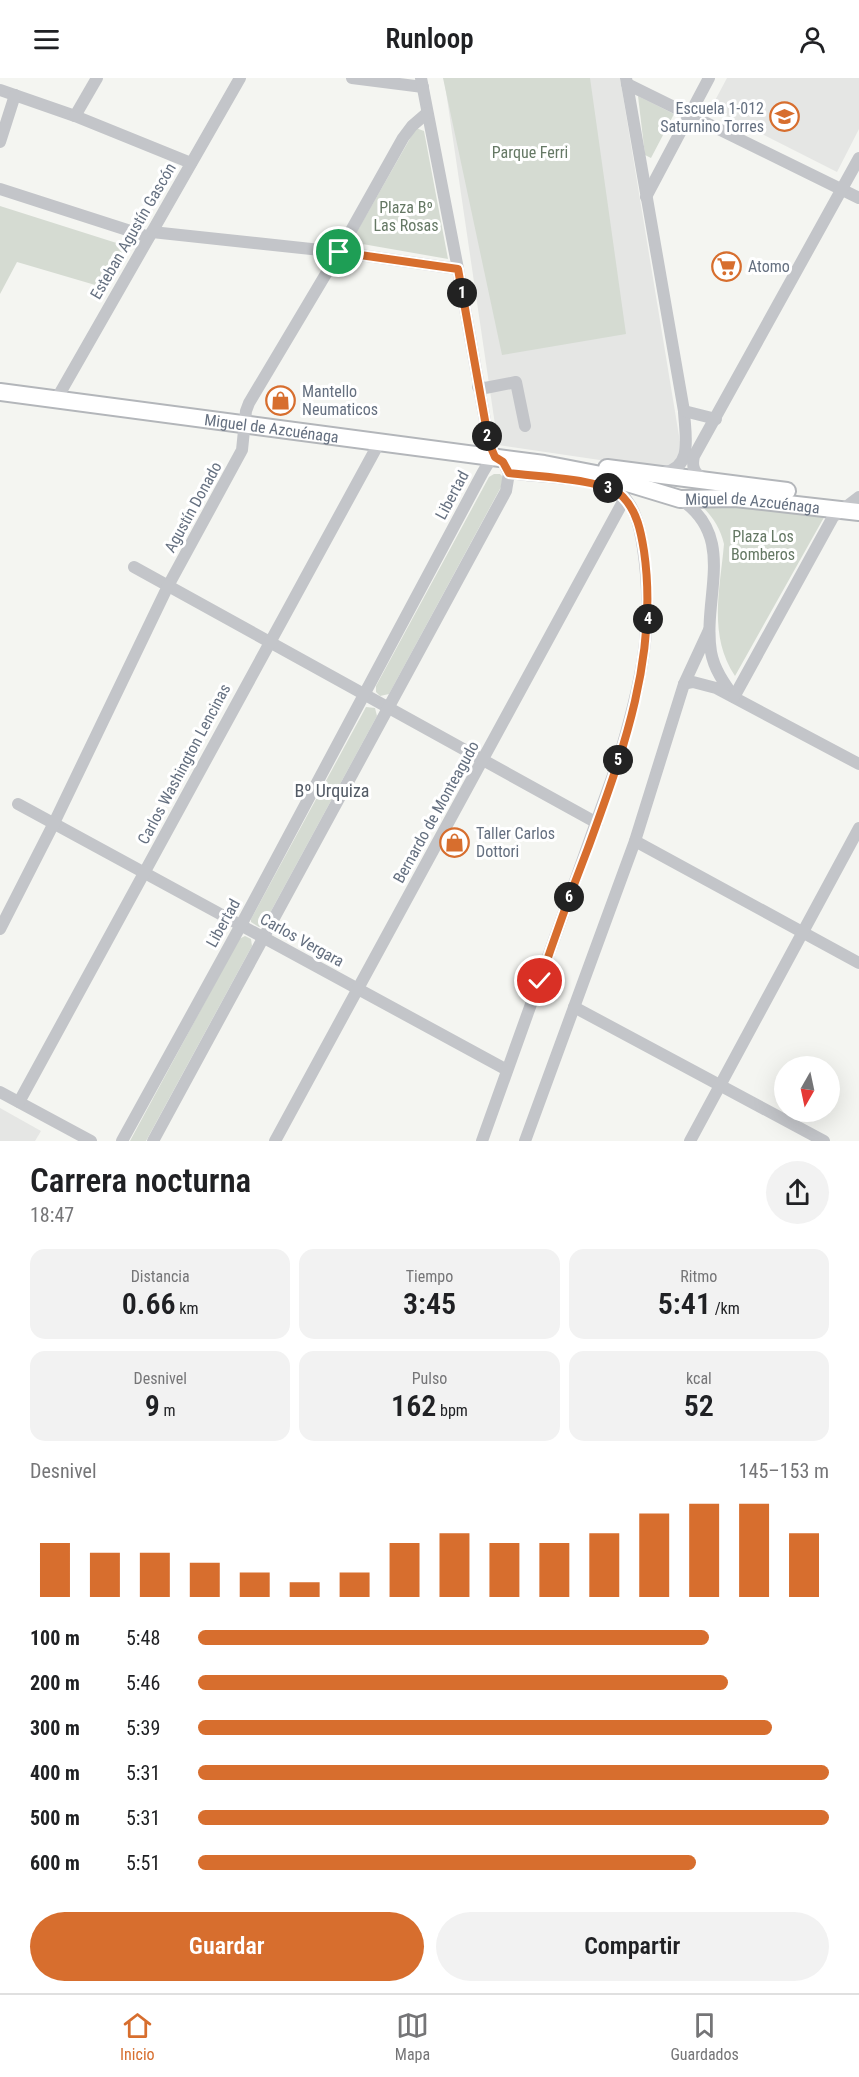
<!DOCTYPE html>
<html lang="es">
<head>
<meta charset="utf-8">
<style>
  :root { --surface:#fff; --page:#f2f2f2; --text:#202124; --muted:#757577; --line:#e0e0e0; --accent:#d76e2e }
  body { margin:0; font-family:"Roboto Condensed",sans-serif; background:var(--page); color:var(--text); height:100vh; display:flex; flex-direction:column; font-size:22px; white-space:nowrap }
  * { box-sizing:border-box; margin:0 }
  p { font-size:20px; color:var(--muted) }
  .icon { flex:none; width:33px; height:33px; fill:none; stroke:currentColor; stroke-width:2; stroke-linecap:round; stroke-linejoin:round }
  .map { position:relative; height:1063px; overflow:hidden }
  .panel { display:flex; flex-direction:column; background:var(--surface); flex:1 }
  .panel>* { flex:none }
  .needle { width:39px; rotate:189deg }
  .controls { position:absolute; left:774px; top:978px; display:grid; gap:12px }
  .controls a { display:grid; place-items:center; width:66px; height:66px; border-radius:50%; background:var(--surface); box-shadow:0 6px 24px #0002; font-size:30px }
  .pin { position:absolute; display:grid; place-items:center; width:51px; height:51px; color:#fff; margin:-26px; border:3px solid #fff; border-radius:50%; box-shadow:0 2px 6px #0007 }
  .km { position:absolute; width:30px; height:30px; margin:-15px; border-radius:50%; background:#222; color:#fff; font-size:16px; line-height:30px; text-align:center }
  .round { display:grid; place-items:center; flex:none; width:63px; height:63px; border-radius:32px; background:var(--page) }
  .summary { display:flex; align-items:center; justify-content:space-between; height:102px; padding:0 30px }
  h1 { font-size:33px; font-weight:600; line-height:45px }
  .metrics { display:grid; grid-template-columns:repeat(3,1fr); gap:9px; height:102px; padding:6px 30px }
  .metrics div { display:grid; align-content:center; border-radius:15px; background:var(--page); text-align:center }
  .metrics b { font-size:30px; font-weight:600 }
  .metrics small { font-size:16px; font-weight:400 }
  .metrics p { font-size:16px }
  .chart { height:168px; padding:12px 30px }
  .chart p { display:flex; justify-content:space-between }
  .chart svg { width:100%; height:108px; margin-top:6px; stroke:var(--accent); stroke-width:6 }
  .primary-button { display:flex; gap:12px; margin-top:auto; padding:12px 30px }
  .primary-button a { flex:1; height:69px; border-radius:36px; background:var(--accent); color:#fff; font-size:24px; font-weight:600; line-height:69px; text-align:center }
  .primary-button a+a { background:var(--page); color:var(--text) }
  ul { padding:0 30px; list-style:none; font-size:20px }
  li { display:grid; grid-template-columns:96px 72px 1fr; align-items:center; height:45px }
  li i { height:15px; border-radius:8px; background:var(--accent) }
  header { display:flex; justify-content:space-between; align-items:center; height:78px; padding:0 30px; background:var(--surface); font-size:27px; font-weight:600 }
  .tab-bar { display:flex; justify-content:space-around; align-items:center; height:84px; border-top:2px solid var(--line); background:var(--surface); font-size:16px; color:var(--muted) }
  .tab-bar a { display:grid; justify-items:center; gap:3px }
  .tab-bar .on { color:var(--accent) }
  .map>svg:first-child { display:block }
  .built { fill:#e5e6e4 }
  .green { fill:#d5dbd2 }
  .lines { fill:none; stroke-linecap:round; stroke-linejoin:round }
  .major-casing { stroke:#b3b6ba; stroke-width:20 }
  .minor { stroke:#c3c5c9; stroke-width:12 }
  .major { stroke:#fff; stroke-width:16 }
  .route-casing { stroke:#fff; stroke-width:12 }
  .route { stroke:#d76e2e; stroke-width:8 }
  .labels { text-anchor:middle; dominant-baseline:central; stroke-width:6; stroke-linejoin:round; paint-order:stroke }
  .poi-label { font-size:16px; fill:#657080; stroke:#fff; text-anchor:start }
  .park-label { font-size:16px; fill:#657864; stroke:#fff }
  .street-label { font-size:16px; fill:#657080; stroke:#fff }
  .neighbourhood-label { font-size:18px; fill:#535b66; stroke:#fff }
</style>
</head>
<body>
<header><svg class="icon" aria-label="menu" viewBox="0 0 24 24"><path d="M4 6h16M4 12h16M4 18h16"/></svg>Runloop<svg class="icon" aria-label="person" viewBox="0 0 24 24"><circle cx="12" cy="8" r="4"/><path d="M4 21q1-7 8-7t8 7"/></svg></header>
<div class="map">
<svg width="859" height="1063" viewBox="0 0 859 1063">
  <rect width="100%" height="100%" fill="#f4f5f1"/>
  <g class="built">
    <path d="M444,0h176l61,370 -1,7 -7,9 -12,5 -163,-24z"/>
    <path d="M727,0h132v51l-22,43 -126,-64z"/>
    <path d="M0,1030l41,23 -6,10h-35z"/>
  </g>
  <g class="green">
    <path d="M443,0h147l36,256 -124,21z"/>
    <path d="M638,18l36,18 -23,44 -6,-3z"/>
    <path d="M416,50l8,3 24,128 -97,-17z"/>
    <path d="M0,128l126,40 -24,41 -85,-25 -17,32z"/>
    <path d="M494,396h6l3,3 -2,10 -112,207 -9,2 -4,-4v-6l113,-209z"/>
    <path d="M700,426l127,8 -92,164c-27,-41 -15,-86 -11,-132 -4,-17 -12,-28 -24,-40z"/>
    <path d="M366,629l9,1 2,8 -113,208 -5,3 -8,-5v-3z"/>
    <path d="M245,858l6,3 1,7 -106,195h-16l109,-202z"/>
  </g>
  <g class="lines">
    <defs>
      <g id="major">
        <path id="s1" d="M0,314l544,72 57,11 79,24 55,-1 124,14"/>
        <path d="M607,390l180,23"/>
      </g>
    </defs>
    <use href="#major" class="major-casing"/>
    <g class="minor">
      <path d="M352,0l71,9"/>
      <path d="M421,0l37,191 31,174 6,14"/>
      <path d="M626,0l58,333c1,24 10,57 -21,62"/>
      <path d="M627,6l232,114"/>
      <path d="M0,12l75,26 116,47"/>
      <path d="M75,38l22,-38"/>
      <path d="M0,64l15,-47"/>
      <path d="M0,111l149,48"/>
      <path d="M646,119l63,-119"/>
      <path d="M152,154l187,20 119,17"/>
      <path d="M478,309l7,1 31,-6 9,44"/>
      <path d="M56,322l184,-322"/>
      <path d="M684,333l32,8"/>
      <path d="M704,402c-9,-7 -13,-12 -10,-24l165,-298"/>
      <path d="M680,421c58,38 22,98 31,153 3,17 13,31 23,45"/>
      <path d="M134,489l463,256"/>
      <path d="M684,606l9,-2 23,6 143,76"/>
      <path d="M734,619l99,-180 26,-20"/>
      <path d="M18,726l489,266"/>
      <path d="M635,763l224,122"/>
      <path d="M0,851l54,-106 114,-237 74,-136 4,-39 3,-8 90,-151 64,-114 9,-12 15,-13"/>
      <path d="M574,929l250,134"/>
      <path d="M0,1014l91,49"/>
      <path d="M19,1024l360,-659"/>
      <path d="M122,1063l119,-216 242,-453 6,-10 6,-5"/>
      <path d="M153,1063l353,-650 3,-18 -3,-5"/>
      <path d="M275,1063l350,-643"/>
      <path d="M482,1063l135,-377c23,-76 38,-137 26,-216 -3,-20 -8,-45 -26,-57 -21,-13 -82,-14 -108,-18"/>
      <path d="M525,1063l110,-300 49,-157 25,-54"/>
      <path d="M690,1063l169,-313"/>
    </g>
    <use href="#major" class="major"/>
  </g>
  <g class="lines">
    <defs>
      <path id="route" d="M339,174l119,17 31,174 6,14 8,5 6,11c27,4 95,5 114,24 14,14 18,35 21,54 15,103 -21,201 -56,297 -17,44 -33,88 -48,133"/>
    </defs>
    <use href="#route" class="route-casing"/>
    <use href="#route" class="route"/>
  </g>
  <defs>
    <symbol id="school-ring" viewBox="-11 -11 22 22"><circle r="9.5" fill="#fff" stroke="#d76e2e" stroke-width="1.5"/><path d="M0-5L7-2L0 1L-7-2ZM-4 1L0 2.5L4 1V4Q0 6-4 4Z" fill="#d76e2e"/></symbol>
    <symbol id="supermarket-ring" viewBox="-11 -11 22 22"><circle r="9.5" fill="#fff" stroke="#d76e2e" stroke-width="1.5"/><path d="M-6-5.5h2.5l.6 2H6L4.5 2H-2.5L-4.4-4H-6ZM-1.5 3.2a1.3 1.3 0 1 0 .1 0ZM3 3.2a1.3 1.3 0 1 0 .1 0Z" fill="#d76e2e"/></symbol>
    <symbol id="shop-ring" viewBox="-11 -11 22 22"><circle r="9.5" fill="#fff" stroke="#d76e2e" stroke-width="1.5"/><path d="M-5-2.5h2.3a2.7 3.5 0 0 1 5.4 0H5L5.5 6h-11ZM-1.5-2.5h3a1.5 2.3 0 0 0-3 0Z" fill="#d76e2e"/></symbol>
  </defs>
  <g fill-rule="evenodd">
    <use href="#school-ring" x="768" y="22" width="33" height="33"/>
    <use href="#supermarket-ring" x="710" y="172" width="33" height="33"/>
    <use href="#shop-ring" x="264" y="306" width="33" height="33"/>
    <use href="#shop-ring" x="438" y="748" width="33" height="33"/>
  </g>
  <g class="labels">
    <g class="poi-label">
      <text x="764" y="30" text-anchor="end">Escuela 1-012<tspan x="764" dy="18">Saturnino Torres</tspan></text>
      <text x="748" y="188">Atomo</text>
      <text x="302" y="313">Mantello<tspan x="302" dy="18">Neumaticos</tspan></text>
      <text x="476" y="755">Taller Carlos<tspan x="476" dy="18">Dottori</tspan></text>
    </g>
    <g class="park-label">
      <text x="530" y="74">Parque Ferri</text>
      <text x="406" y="129">Plaza Bº<tspan x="406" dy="18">Las Rosas</tspan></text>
      <text x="763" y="458">Plaza Los<tspan x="763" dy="18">Bomberos</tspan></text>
    </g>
    <g class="street-label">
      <text transform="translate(133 153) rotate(-60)">Esteban Agustín Gascón</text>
      <text stroke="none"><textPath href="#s1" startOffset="274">Miguel de Azcuénaga</textPath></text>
      <text transform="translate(452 417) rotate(-62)">Libertad</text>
      <text stroke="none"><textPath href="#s1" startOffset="762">Miguel de Azcuénaga</textPath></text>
      <text transform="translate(193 429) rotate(-61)">Agustín Donado</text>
      <text transform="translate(184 686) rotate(-62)">Carlos Washington Lencinas</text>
      <text transform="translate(436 734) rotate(-61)">Bernardo de Monteagudo</text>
      <text transform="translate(223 845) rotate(-61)">Libertad</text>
      <text transform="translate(302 862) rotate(29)">Carlos Vergara</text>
    </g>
    <g class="neighbourhood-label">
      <text x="332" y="712">Bº Urquiza</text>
    </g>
  </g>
</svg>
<div class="controls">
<a><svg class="needle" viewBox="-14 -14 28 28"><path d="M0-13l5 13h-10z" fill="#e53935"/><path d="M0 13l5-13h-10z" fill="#757577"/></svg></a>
</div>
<div class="pin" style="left:339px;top:174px;background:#1e9e55"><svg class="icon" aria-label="arrive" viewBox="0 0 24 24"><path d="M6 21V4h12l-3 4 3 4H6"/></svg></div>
<div class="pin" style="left:540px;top:903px;background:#d93025"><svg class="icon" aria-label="check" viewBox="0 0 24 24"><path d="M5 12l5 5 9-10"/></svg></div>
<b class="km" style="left:462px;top:215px">1</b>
<b class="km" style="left:487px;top:358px">2</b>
<b class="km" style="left:608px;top:410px">3</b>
<b class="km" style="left:648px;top:541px">4</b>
<b class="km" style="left:618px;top:682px">5</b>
<b class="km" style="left:569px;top:819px">6</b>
</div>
<section class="panel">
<div class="summary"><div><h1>Carrera nocturna</h1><p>18:47</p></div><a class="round"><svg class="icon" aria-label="share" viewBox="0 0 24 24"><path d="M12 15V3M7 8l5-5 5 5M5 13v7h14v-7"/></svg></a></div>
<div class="metrics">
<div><p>Distancia</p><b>0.66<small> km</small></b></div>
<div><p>Tiempo</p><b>3:45</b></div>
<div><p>Ritmo</p><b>5:41<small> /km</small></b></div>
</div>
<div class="metrics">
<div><p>Desnivel</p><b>9<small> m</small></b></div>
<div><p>Pulso</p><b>162<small> bpm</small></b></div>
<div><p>kcal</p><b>52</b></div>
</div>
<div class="chart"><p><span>Desnivel</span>145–153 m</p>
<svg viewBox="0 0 160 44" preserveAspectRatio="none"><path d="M5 44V22M15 44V26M25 44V26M35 44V30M45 44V34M55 44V38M65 44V34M75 44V22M85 44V18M95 44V22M105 44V22M115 44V18M125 44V10M135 44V6M145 44V6M155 44V18"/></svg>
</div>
<ul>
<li><b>100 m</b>5:48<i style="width:81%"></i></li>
<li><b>200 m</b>5:46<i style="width:84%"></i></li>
<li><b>300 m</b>5:39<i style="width:91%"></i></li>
<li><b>400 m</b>5:31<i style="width:100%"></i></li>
<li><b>500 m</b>5:31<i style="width:100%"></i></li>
<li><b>600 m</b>5:51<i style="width:79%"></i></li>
</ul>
<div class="primary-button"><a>Guardar</a><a>Compartir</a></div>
</section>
<nav class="tab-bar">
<a class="on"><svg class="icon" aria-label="home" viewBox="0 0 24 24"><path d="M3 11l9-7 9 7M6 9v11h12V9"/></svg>Inicio</a>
<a><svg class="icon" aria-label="map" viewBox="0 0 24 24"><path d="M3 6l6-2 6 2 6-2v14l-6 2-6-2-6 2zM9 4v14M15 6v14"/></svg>Mapa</a>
<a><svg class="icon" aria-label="saved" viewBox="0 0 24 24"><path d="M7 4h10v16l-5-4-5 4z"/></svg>Guardados</a>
</nav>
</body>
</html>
